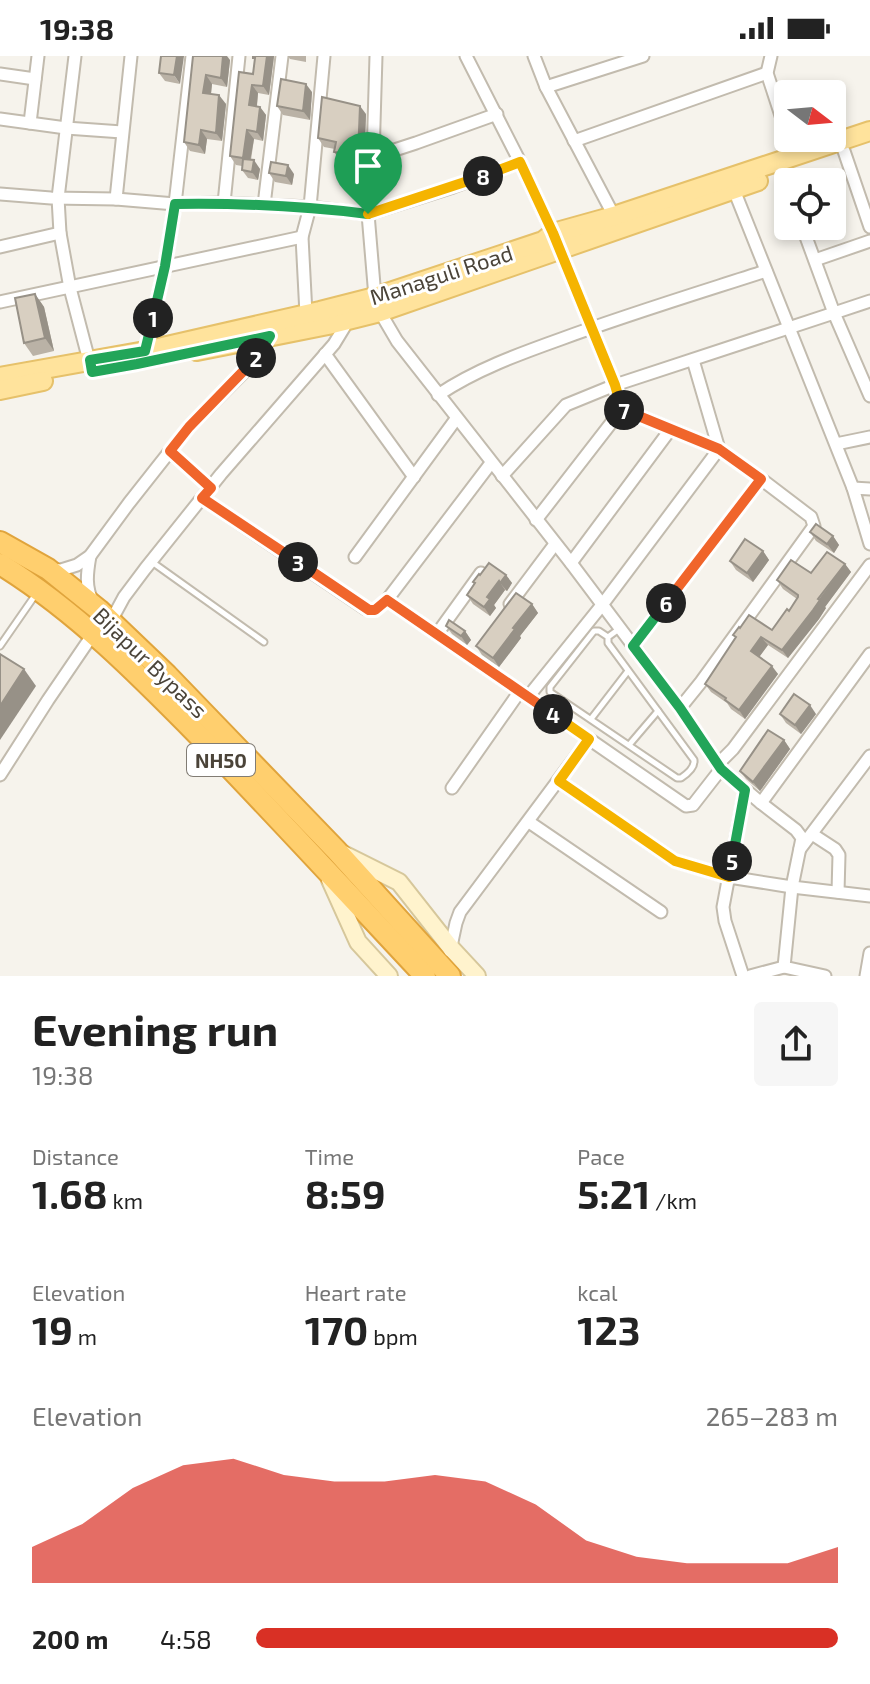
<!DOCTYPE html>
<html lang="en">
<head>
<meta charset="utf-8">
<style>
  :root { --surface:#fff; --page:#f6f6f6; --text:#222; --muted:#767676; --accent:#d93025 }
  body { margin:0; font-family:"Exo 2",sans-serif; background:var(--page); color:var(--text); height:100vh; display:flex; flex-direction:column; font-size:30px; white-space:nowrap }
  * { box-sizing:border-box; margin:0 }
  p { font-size:26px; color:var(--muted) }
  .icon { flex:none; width:44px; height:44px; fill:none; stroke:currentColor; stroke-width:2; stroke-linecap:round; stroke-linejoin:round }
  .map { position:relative; height:920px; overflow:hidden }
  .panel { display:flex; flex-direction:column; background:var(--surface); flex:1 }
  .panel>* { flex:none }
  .needle { width:52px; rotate:106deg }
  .buttons { position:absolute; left:774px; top:24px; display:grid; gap:16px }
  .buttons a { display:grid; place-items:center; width:72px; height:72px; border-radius:8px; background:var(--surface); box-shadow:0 4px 12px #0003; font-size:40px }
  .pin { position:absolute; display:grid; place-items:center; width:68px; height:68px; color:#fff; margin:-82px -34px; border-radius:50% 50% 50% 0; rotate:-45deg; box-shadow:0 0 8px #0007 }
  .pin .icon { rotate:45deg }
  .km { position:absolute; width:40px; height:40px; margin:-20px; border-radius:50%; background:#222; color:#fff; font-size:22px; line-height:40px; text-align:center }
  .round { display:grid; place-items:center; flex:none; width:84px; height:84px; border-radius:8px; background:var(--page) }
  .summary { display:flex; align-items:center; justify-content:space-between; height:136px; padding:0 32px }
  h1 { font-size:44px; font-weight:700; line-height:60px }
  .metrics { display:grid; grid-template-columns:repeat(3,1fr); gap:12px; height:136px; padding:8px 32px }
  .metrics div { display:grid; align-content:center }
  .metrics b { font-size:40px; font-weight:700 }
  .metrics small { font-size:22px; font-weight:400 }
  .metrics p { font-size:22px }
  .chart { height:224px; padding:16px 32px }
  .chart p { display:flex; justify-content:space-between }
  .chart svg { width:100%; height:144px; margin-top:8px; fill:var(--accent); opacity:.7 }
  ul { padding:0 32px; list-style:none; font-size:26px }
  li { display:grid; grid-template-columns:128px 96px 1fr; align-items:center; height:60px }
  li i { height:20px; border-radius:10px; background:var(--accent) }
  .status { display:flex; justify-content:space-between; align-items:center; height:56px; padding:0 40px; background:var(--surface); direction:ltr }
  .status svg { height:22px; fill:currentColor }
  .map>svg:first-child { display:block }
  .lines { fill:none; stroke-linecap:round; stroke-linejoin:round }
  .lane-casing { stroke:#c2bbae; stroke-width:9 }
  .street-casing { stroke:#c2bbae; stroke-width:15 }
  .secondary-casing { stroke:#d6c79b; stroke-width:20 }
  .primary-casing { stroke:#e6c16a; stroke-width:22 }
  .highway-casing { stroke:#e0a43c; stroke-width:24 }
  .lane { stroke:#fff; stroke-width:5 }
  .street { stroke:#fff; stroke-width:11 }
  .secondary { stroke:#fff3cd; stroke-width:16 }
  .primary { stroke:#ffe39c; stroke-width:18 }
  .highway { stroke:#ffcf6e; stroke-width:20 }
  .wall { fill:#bab2a6 }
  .shaded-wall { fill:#979187 }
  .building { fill:#d8cfc1; stroke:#979187; stroke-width:2 }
  .split-1-casing { stroke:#fff; stroke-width:16 }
  .split-2-casing { stroke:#fff; stroke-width:16 }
  .split-3-casing { stroke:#fff; stroke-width:16 }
  .split-4-casing { stroke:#fff; stroke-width:16 }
  .split-5-casing { stroke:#fff; stroke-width:16 }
  .split-6-casing { stroke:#fff; stroke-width:16 }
  .split-7-casing { stroke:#fff; stroke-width:16 }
  .split-8-casing { stroke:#fff; stroke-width:16 }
  .split-9-casing { stroke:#fff; stroke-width:16 }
  .split-1 { stroke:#22a559; stroke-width:10 }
  .split-2 { stroke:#22a559; stroke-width:10 }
  .split-3 { stroke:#f0652b; stroke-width:10 }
  .split-4 { stroke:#f0652b; stroke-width:10 }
  .split-5 { stroke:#f5b400; stroke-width:10 }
  .split-6 { stroke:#22a559; stroke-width:10 }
  .split-7 { stroke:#f0652b; stroke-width:10 }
  .split-8 { stroke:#f5b400; stroke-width:10 }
  .split-9 { stroke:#f5b400; stroke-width:10 }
  .labels { text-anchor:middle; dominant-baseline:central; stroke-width:6; stroke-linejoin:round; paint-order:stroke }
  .shield { fill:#fff; stroke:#817c74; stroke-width:2 }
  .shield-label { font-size:20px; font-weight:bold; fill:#4b4439 }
  .street-label { font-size:22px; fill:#4b4439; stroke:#fff }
</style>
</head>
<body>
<div class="status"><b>19:38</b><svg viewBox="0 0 49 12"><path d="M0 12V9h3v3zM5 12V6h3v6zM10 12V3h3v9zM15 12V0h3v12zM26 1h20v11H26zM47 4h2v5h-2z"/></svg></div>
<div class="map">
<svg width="870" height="920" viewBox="0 0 870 920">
  <rect width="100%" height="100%" fill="#f6f3ec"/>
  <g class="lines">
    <defs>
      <g id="lane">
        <path d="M152,506l112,80"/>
        <path d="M608,581l-9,-6h-5l-44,56v5l127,86h4c6,-4 14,-10 13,-18l-86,-117v-6l11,-8"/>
        <path d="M0,590l36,-52"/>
        <path d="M591,663l37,-48"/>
        <path d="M629,689l29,-34"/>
      </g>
      <g id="street">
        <path d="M75,0l-17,142 2,35 10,55 22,84"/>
        <path d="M466,0l54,106"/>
        <path d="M534,0l12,31 68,129"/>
        <path d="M771,0l-4,17 21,64"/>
        <path d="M0,18l35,5"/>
        <path d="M546,31l97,-31"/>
        <path d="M0,63l66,9 56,4"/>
        <path d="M30,67l8,-67"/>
        <path d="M574,85l193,-68"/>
        <path d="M844,95l26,76"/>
        <path d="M373,101l43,-14 81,-29"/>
        <path d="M782,116l6,16"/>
        <path d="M734,134l119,298"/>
        <path d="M0,138l51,4 65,1 59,5 49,-1 86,4 58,7 85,-27 67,-25 33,71 62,152 7,24 -86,111"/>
        <path d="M116,143l15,-143"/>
        <path d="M224,147l15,-147"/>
        <path d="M264,149l18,-149"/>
        <path d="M802,170l32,87 36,-12"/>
        <path d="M0,191l60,-14"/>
        <path d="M815,204l55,-19"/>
        <path d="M375,241l-7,-83 5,-57 3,-101"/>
        <path d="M0,246l302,-65"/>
        <path d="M380,256l17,29 174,222 109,145 41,61 40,34 35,27 6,8 -10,49 -8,80 41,9"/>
        <path d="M306,258l-4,-77 8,-30 14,-151"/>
        <path d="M145,295l20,-85 10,-62 17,-148"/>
        <path d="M325,298l89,123"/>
        <path d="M438,339c37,-25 81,-41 123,-56 68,-25 137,-46 205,-68"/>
        <path d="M622,353l97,40 42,30 -128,167"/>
        <path d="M836,388l34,-7"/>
        <path d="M170,395l41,37"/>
        <path d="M491,407l-104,137 202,139"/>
        <path d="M502,420l64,-71 49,-20 219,-72 36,83"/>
        <path d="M870,433l-17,-1 17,56"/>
        <path d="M202,442l164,111 9,1 12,-10"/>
        <path d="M90,500c-3,17 -5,31 3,46"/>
        <path d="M355,501l101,-138"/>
        <path d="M571,507l99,-133"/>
        <path d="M49,513l12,1 16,-5 13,-9 39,-53 60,-76 64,-64 17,-27"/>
        <path d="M510,548l45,-60"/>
        <path d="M111,565l13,-24 21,-28 76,-95 113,-130 14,-23"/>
        <path d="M437,578l44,-61"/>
        <path d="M528,641l74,-92 117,-156 -26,-89"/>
        <path d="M680,652l21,-26 113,-156 -3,-9 -50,-38"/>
        <path d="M718,708l15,-15 137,-184"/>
        <path d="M0,719l48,-75 45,-66"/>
        <path d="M559,725l116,80 54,16 63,10 78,9"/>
        <path d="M452,732l68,-97"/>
        <path d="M761,747l109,-149"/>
        <path d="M529,766l132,90"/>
        <path d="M812,778l23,15 4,6 -1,37"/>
        <path d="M800,793l70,-93"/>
        <path d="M450,895l6,-28 4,-11 129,-173 97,67 7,-1 28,-36"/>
        <path d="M743,920l-18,-55 -2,-14 22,-117"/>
        <path d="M750,920l34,-9"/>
        <path d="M866,920l4,-23"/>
      </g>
      <g id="secondary">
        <path d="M341,797l58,29 52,66 26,28"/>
        <path d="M330,824l28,62 31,34"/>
      </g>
      <g id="primary">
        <path d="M197,295l131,-26 52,-13 378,-131"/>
        <path d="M0,321l145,-26 175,-40 55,-14 168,-56 10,-8 61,-17 256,-85"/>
        <path d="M0,334l43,-9"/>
      </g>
      <g id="highway">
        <path d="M0,486l48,27 51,41 68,65 169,175 114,126"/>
        <path d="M0,508c78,48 143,115 207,180 73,76 145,154 218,232"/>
      </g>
    </defs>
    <use href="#lane" class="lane-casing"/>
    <use href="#street" class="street-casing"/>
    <use href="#secondary" class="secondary-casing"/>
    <use href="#primary" class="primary-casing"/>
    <use href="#highway" class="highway-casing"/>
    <use href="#lane" class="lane"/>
    <use href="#street" class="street"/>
    <use href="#secondary" class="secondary"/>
    <use href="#primary" class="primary"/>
    <use href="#highway" class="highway"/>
  </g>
  <g class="wall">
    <path d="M161,0l19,28 -15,-3 -6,-8z"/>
    <path d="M193,0l37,4 -3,27 -15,-3 -1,10 15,10 -4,37 -15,-2 -2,15 -15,-3 -6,-9z"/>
    <path d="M253,0h21l-5,39 -11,-2 -1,13 3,1 6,8 -3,26 -9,-2 -3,21 9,9 -2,11 -10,-2 -6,-8v-4l-6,-1 -6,-9 23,-82 2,-13z"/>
    <path d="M288,0h18v6l-16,-3z"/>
    <path d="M312,36l-2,28 -27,-5 -6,-9z"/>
    <path d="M366,58l-2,50 -24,-4 -6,-8 1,-3 -11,-2 -6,-9z"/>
    <path d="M269,117l25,1 -2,11 -17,-3z"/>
    <path d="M35,238l9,13 10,44 -21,5 -9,-13z"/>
    <path d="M810,476l23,4 6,9 -5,8 -18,-12z"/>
    <path d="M763,495l6,9 -16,22 -17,-12 -6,-9z"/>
    <path d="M845,508l6,8 -26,35 1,1 -7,11 -31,39 -20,-13 -9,12 19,17 -33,45 -14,-10 -4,-6 -16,-11 -6,-8 31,-46 -3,-3 39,-5 17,-19 8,-12 -14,-10 -6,-9 34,-7z"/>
    <path d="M480,519h26l6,8 -5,8 -2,-1 -11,15 2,3 -6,8 -17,-12 -6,-9 8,-11 -2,-2z"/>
    <path d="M532,548l6,9 -18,23 1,2 -22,29 -17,-12 -6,-9z"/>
    <path d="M446,570l19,5 6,9 -4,5 -15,-11z"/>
    <path d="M780,658h36l-15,20 -15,-11z"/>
    <path d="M784,684l6,9 -30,42 -14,-12 -6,-8z"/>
  </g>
  <g class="shaded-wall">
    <path d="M177,0h7l-4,28 -6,-9z"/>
    <path d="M223,0h4l3,4 -3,27 -6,-9z"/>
    <path d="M267,0h7l-5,39 -6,-9z"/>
    <path d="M206,19l6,9 -2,18 -7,-9z"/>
    <path d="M306,28l6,8 -2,28 -7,-9z"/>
    <path d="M252,29l6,8 -2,21 -7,-9z"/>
    <path d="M219,39l7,9 -4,37 -6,-8z"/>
    <path d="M360,50l6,8 -2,50 -6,-9z"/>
    <path d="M260,51l6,8 -3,26 -6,-9z"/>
    <path d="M201,74l6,9 -2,15 -6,-9z"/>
    <path d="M247,74l7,9 -5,28 -6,-9z"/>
    <path d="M254,104l6,9 -2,11 -6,-8z"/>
    <path d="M288,109l6,9 -2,11 -6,-9z"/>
    <path d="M35,238l9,13 10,44 -9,-13z"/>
    <path d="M833,480l6,9 -5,8 -7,-9z"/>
    <path d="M763,495l6,9 -16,22 -6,-9z"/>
    <path d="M845,508l6,8 -26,35 1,1 -7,11 -31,39 -6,-8z"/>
    <path d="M506,519l6,8 -5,8 -7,-8z"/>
    <path d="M499,525l6,9 -11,15 2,3 -6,8 -6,-9 3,-10z"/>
    <path d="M532,548l6,9 -18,23 1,2 -22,29 -6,-9 20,-30z"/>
    <path d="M465,575l6,9 -4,5 -6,-9z"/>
    <path d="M761,581l7,8 -11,15 -6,-9z"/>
    <path d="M772,610l6,8 -33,45 -6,-9z"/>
    <path d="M24,613l12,17 -36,54v-34z"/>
    <path d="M810,649l6,9 -15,20 -6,-9z"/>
    <path d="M784,684l6,9 -30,42 -7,-9z"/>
  </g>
  <g class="building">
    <path d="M161,0h16l-3,19 -15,-2z"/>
    <path d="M193,0h30l-2,22 -15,-3 -3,18 16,2 -3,38 -15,-3 -2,15 -15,-3z"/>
    <path d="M253,0h14l-4,30 -11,-1 -3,20 11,2 -3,25 -10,-2 -4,28 -13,-2 9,-84 14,2 2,-16h-2z"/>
    <path d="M281,23l25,5 -3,27 -26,-5z"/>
    <path d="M322,41l38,9 -2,49 -24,-3 2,-10 -18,-4z"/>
    <path d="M243,103l11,1 -2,12 -10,-2z"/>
    <path d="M271,106l17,3 -2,11 -17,-3z"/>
    <path d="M35,238l10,44 -21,5 -9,-45z"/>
    <path d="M816,468l17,12 -6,8 -17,-12z"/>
    <path d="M745,483l18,12 -16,22 -17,-12z"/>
    <path d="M827,496l18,12 -27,35 2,1 -7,10 -31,40 -21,-13 -10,14 21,15 -33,44 -14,-10 1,-2 -21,-14 31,-47 -3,-2 6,-8 1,1 9,-13 23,15 15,-21 2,2 9,-14v-2l-21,-15 14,-20 20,13z"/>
    <path d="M489,507l17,12 -6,8 -1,-2 -12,16 3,2 -6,8 -17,-12 8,-12 -2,-1 6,-8 1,1z"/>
    <path d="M516,537l16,11 -19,24 2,1 -22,29 -17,-12z"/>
    <path d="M449,564l16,11 -4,5 -15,-10z"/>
    <path d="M0,598l24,15 -24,37z"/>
    <path d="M794,638l16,11 -15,20 -15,-11z"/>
    <path d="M768,674l16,10 -31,42 -13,-11z"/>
  </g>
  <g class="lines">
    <defs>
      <path id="split-1" d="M153,262l12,-52 10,-62c65,-1 129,2 193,10"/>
      <path id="split-2" d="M153,262l-8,33 -55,9 2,12 45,-8 133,-28 -14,22"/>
      <path id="split-3" d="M256,302l-67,69 -19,24 41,37 -9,10 96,64"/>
      <path id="split-4" d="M298,506l71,48h6l12,-10 166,114"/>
      <path id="split-5" d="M553,658l36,25 -30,42 116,80 54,16 3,-16"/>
      <path id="split-6" d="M666,547l-33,43 47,62 41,61 24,21 -13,71"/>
      <path id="split-7" d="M624,354l95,39 42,30 -95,124"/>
      <path id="split-8" d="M483,120l37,-14 33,71 62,152 7,24 2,1"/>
      <path id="split-9" d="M368,158l115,-38"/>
    </defs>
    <use href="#split-1" class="split-1-casing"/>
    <use href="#split-2" class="split-2-casing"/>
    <use href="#split-3" class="split-3-casing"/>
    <use href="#split-4" class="split-4-casing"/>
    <use href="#split-5" class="split-5-casing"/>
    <use href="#split-6" class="split-6-casing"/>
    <use href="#split-7" class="split-7-casing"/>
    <use href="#split-8" class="split-8-casing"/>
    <use href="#split-9" class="split-9-casing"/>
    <use href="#split-1" class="split-1"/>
    <use href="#split-2" class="split-2"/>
    <use href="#split-3" class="split-3"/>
    <use href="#split-4" class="split-4"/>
    <use href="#split-5" class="split-5"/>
    <use href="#split-6" class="split-6"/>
    <use href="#split-7" class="split-7"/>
    <use href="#split-8" class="split-8"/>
    <use href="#split-9" class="split-9"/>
  </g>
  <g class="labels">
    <rect class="shield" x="187" y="688" width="68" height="32" rx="6"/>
    <g class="shield-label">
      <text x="221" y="704">NH50</text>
    </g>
    <g class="street-label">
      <text transform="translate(441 218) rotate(-18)">Managuli Road</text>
      <text transform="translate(151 606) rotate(44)">Bijapur Bypass</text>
    </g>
  </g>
</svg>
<div class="buttons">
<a><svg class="needle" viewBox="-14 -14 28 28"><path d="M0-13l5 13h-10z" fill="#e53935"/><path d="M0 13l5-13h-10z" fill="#767676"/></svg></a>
<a><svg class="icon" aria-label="locate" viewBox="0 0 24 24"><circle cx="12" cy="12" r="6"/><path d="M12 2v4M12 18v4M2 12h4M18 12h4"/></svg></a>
</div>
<div class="pin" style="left:368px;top:158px;background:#1e9e55"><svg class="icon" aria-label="arrive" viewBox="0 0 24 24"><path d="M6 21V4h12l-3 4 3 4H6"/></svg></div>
<b class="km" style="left:153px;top:262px">1</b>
<b class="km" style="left:256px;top:302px">2</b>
<b class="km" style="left:298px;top:506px">3</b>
<b class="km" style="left:553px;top:658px">4</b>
<b class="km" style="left:732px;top:805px">5</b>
<b class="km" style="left:666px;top:547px">6</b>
<b class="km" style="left:624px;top:354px">7</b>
<b class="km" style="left:483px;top:120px">8</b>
</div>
<section class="panel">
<div class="summary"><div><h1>Evening run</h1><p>19:38</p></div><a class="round"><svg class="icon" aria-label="share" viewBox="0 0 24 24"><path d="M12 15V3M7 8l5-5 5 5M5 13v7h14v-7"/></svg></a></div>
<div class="metrics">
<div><p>Distance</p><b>1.68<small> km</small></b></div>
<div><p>Time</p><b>8:59</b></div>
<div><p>Pace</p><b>5:21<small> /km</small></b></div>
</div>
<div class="metrics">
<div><p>Elevation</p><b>19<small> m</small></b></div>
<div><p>Heart rate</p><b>170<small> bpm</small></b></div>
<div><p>kcal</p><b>123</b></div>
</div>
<div class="chart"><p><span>Elevation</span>265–283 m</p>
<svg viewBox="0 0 160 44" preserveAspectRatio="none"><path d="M0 44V33L10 26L20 15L30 8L40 6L50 11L60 13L70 13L80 11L90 13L100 20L110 31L120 36L130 38L140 38L150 38L160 33V44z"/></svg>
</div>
<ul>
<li><b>200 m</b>4:58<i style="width:100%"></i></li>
</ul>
</section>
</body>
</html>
